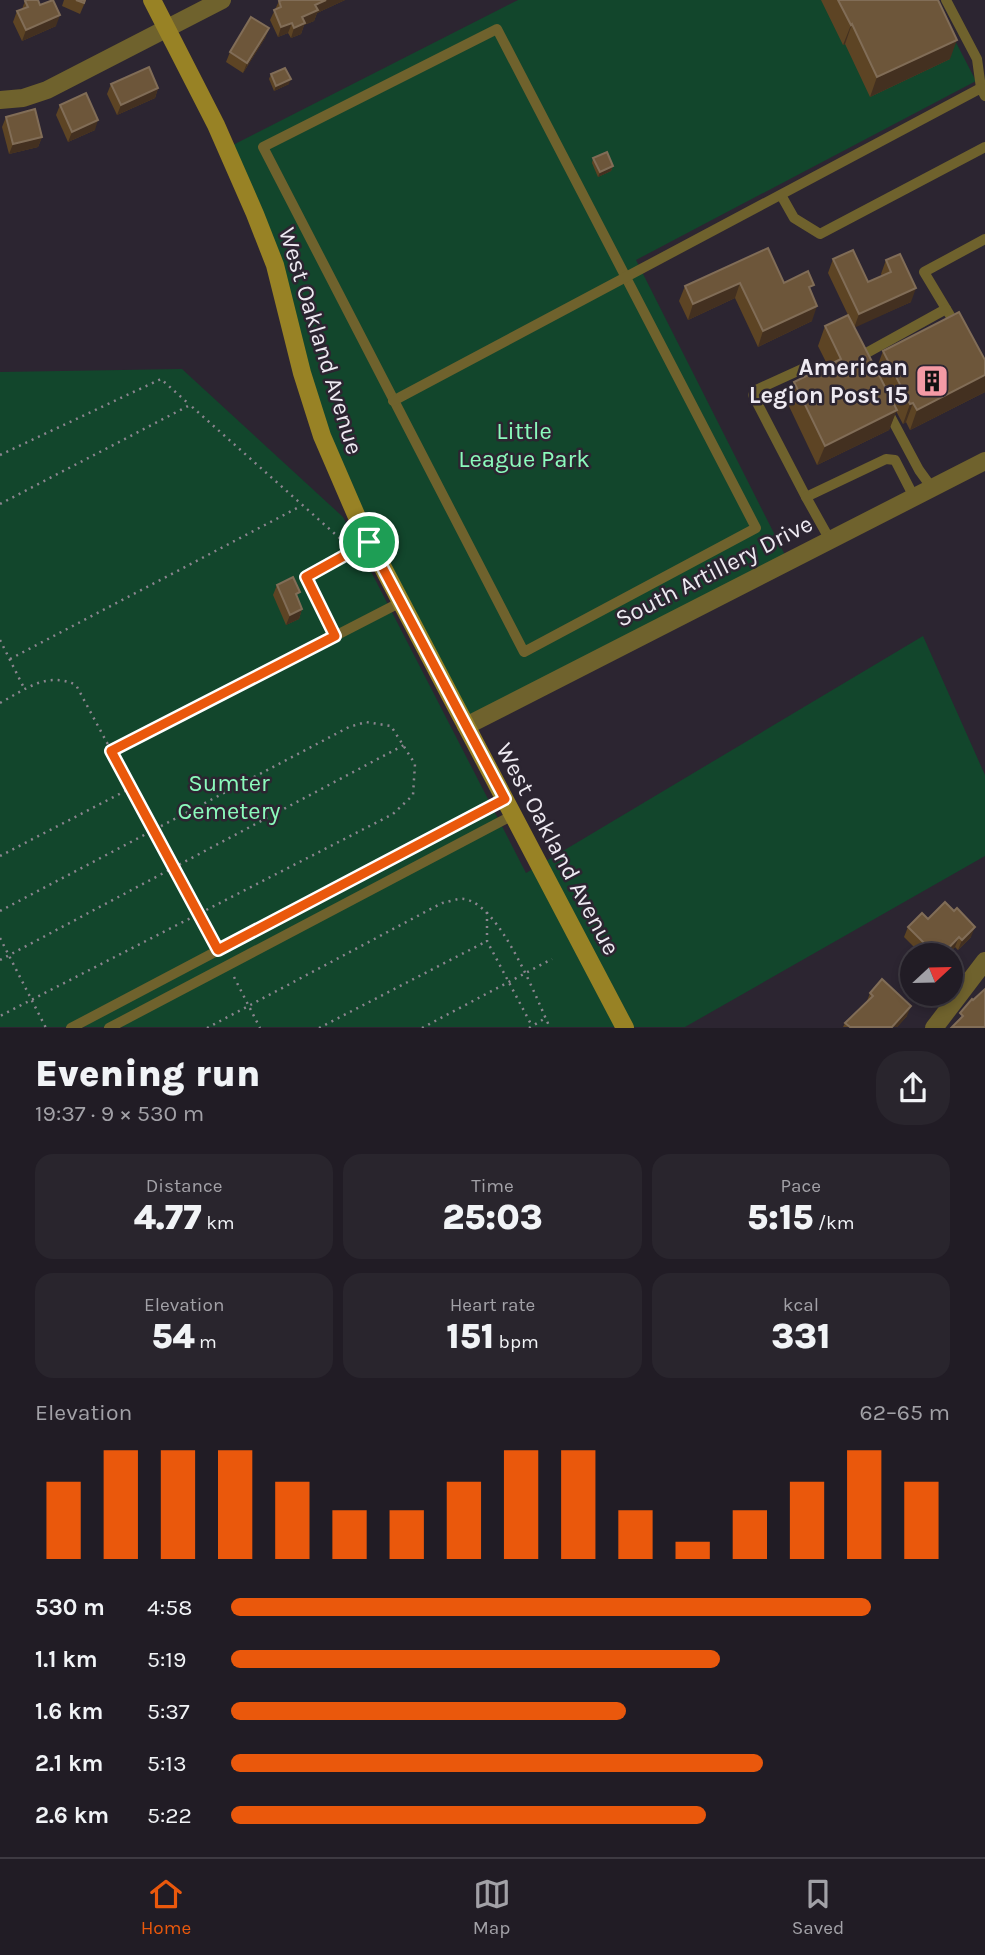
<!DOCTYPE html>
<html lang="en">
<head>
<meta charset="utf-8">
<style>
  :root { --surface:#211c25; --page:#29252d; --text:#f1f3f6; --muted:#a2a1a7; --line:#3e3a42; --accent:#ea580c }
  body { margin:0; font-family:Karla,sans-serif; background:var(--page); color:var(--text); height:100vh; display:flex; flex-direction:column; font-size:26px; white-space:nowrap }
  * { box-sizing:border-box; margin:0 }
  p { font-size:23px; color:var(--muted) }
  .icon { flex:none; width:38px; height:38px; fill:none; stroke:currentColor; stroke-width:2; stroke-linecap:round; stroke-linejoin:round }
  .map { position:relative; height:1028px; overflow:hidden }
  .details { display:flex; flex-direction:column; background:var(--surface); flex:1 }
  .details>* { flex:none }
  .needle { width:46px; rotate:68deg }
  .fabs { position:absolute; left:900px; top:943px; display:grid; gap:14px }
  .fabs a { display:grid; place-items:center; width:63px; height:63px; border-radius:50%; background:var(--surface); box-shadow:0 4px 10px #0003,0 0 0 2px var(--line); font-size:35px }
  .pin { position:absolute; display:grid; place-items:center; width:60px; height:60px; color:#fff; margin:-30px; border:4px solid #fff; border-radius:50%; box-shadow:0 2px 7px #0007 }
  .round { display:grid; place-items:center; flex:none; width:74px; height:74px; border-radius:28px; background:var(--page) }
  .summary { display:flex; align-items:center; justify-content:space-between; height:119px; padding:0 35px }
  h1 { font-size:38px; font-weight:800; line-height:52px }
  .stats { display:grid; grid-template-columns:repeat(3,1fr); gap:10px; height:119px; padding:7px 35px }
  .stats div { display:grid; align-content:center; border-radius:18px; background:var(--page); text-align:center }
  .stats b { font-size:35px; font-weight:800 }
  .stats small { font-size:19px; font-weight:400 }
  .stats p { font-size:19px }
  .chart { height:196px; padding:14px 35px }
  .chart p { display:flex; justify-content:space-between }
  .chart svg { width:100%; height:126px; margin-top:7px; stroke:var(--accent); stroke-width:6 }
  ul { padding:0 35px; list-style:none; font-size:23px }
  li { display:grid; grid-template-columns:112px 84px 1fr; align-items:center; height:52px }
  li i { height:18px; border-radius:9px; background:var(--accent) }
  .tabs { display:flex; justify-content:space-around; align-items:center; height:98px; border-top:2px solid var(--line); background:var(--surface); font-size:19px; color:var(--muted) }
  .tabs a { display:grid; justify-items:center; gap:4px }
  .tabs .selected { color:var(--accent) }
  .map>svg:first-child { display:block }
  .green { fill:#12462c }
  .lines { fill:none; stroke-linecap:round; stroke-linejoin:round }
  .path { stroke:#8b858f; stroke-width:2.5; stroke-dasharray:2 5; stroke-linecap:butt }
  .lane { stroke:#6f622d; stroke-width:10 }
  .street { stroke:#6f622d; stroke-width:18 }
  .secondary { stroke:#988225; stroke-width:18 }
  .wall { fill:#5d4424 }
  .shaded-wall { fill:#433020 }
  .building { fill:#6d563a; stroke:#816d57; stroke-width:2 }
  .route-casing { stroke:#fff; stroke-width:14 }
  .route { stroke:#ea580c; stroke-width:9 }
  .labels { text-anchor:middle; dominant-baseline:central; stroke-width:5; stroke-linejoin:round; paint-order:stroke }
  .street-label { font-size:24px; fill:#eeeaf2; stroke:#2c2531 }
  .poi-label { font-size:24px; font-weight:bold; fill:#eeeaf2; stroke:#2c2531; text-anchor:end }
  .park-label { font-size:24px; fill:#8bfabc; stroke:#2c2531 }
</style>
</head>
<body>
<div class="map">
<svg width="985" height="1028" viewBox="0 0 985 1028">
  <rect width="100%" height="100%" fill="#2c2531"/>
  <g class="green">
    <path d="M518,0h416l42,81 -340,179 152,301 -322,165 -106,-202 -77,-231 -56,-145z"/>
    <path d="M182,369l161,148 183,356 397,-237 62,139v81l-300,171h-685v-655z"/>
  </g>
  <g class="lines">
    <g class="path">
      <path d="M0,455l161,-76 29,26"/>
      <path d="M0,504l190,-99 154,137"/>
      <path d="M0,640l25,50"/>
      <path d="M10,659l291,-153"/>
      <path d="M0,703c26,-14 47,-32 76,-18l136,253"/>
      <path d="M111,751l212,-109"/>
      <path d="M0,856l131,-68"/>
      <path d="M0,911l349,-184 17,-5 25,4 24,38 -2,31 -20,19 -393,202"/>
      <path d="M487,912v29l45,85"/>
      <path d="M0,938l46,90"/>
      <path d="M0,960l404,-215"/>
      <path d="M234,977l26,51"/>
      <path d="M207,1028l235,-125c7,-1 15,-5 22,-4 36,5 72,98 86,129"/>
      <path d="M319,1028l168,-87"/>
      <path d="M422,1028l130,-69"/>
      <path d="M529,1028l15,-9"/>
    </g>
    <g class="lane">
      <path d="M946,0l31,59 4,29"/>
      <path d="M497,29l259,499 -232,124 -261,-505z"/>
      <path d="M781,195l13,23 26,16 165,-87"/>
      <path d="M957,327l-33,-55 61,-33"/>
      <path d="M863,360l-2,-4 85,-47"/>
      <path d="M802,369l-46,21 -3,5 53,102"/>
      <path d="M393,401l588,-313 4,8"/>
      <path d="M888,412l31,58 13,18"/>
      <path d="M830,540l-24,-43 80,-38 9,1 19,37"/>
      <path d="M369,542l-63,35 29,59 66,-34"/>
      <path d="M71,1028l434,-229"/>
      <path d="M109,1028l404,-213"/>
    </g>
    <g class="street">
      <path d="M0,100l23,-2 24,-8 175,-90"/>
      <path d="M466,726l519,-265"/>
      <path d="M934,1028l51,-67"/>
    </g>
    <path class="secondary" d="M152,0l64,125 39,89 20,51 27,108 20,63 38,88 265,504"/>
  </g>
  <g class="wall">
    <path d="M64,0h22l-6,14 -18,-8z"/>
    <path d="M282,0h63l-28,13 -3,8 -10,4 -3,9 -10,4 -3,-5 -10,4 -8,-17 9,-19z"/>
    <path d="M821,0h117l12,59 -80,38 -25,-53 -2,1z"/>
    <path d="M25,1l15,4 16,21 -34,15 -9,-19 4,-11 5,-2z"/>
    <path d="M269,28l-4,10 -22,35 -17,-11 4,-10z"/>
    <path d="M271,74l18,10 -15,7 -5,-12z"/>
    <path d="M111,84l47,4 -3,10 -38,17 -10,-21z"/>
    <path d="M60,105l35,25 -27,12 -12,-27z"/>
    <path d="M6,117l36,20 -4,10 -29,7 -7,-27z"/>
    <path d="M593,158l20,8 -2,5 -13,6 -6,-14z"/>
    <path d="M768,248l16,35 27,10 1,28 -54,26 -23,-49 -47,22 -9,-19 6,-15z"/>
    <path d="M833,259l35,23 14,-6 -1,-2 5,-14 25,42 -57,25 15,31 7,12 7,-19 102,9v32l-75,38 -4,-8 -3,2 -7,-13 -7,19 -72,35 -30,-63 7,-20 34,-16 -10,-20 7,-20 23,-11 -20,-42z"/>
    <path d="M277,585l25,24 -3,10 -13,6 -13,-30z"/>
    <path d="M928,919l43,18 -13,13 -3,-3 -8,9h-24l-19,-19 4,-10z"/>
    <path d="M870,993l37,23 -10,11h-54l2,-4 22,-22z"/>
  </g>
  <g class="shaded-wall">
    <path d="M326,0h19l-28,13 -3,8 -10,4 -3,9 -10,4 3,-10 8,-11 13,-12z"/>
    <path d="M60,15l-4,11 -34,15 4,-11z"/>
    <path d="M292,23l-4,10 -10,4 3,-10z"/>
    <path d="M852,24l-7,20 -2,1 8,-20z"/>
    <path d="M269,28l-4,10 -22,35 4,-10z"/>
    <path d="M957,40l-7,19 -80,38 7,-20z"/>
    <path d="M291,79l-2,5 -15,7 2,-5z"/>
    <path d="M158,88l-3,10 -38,17 4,-10z"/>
    <path d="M98,120l-3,10 -27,12 4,-10z"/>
    <path d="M42,137l-4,10 -29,7 4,-10z"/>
    <path d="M613,166l-2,5 -13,6 2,-5z"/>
    <path d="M740,283l-5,15 -47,22 5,-16z"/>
    <path d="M916,288l-5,14 -57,26 5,-14z"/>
    <path d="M817,306l-5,15 -54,26 5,-16z"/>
    <path d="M985,375v17l-75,38 7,-20z"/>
    <path d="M913,403l-7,19 -3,2 7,-20z"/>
    <path d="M897,410l-8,20 -72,35 8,-19z"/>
    <path d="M302,609l-3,10 -13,6 4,-10z"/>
    <path d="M975,927l-4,10 -13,13 4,-10z"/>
    <path d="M959,937l-4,10 -8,9h-6z"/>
    <path d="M911,1006l-4,10 -10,11h-5z"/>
  </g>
  <g class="building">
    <path d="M27,0h11l2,5 13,-5 7,15 -34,15 -9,-19 11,-4 -3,-6z"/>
    <path d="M76,0h9l-1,3z"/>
    <path d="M282,0h44l-11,5 3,5 -16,7 3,6 -11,5 -2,-5 -11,4 -7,-17 7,-3 -2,-6z"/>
    <path d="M838,0h100l19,40 -80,37 -25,-53 -1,1z"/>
    <path d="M251,17l18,11 -22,35 -17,-11z"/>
    <path d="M149,67l9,21 -37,17 -10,-21z"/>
    <path d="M285,68l6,11 -15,7 -5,-12z"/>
    <path d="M86,93l12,27 -26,12 -12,-27z"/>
    <path d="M35,109l7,28 -29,7 -7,-27z"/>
    <path d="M607,152l6,14 -13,6 -7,-14z"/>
    <path d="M768,248l16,35 24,-12 6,14 -5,2 8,19 -54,25 -23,-48 -47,21 -8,-18z"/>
    <path d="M853,250l15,32 23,-10 -5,-12 14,-6 16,34 -57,26 -26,-55z"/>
    <path d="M959,312l26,48v15l-68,35 -4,-7 -3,1 -27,-53z"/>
    <path d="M848,315l49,95 -72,36 -31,-64 47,-23 -16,-33z"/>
    <path d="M293,577l7,15 -4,2 6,15 -12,6 -13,-30z"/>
    <path d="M945,902l9,9 3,-3 18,19 -13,13 -3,-3 -18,19h-4l-29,-29 14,-14 6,6z"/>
    <path d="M882,979l29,27 -19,21h-42l-5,-4 28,-27 -3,-3z"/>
    <path d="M985,989v38h-33l11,-11 -3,-3 12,-14 1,1z"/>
  </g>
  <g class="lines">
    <defs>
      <path id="route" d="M369,542l136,257 -287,151 -107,-199 224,-115 -29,-59z"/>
    </defs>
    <use href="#route" class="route-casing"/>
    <use href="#route" class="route"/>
  </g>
  <defs>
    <symbol id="building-square" viewBox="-11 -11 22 22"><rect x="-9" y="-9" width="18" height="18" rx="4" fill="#f49aa5" stroke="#2c2531"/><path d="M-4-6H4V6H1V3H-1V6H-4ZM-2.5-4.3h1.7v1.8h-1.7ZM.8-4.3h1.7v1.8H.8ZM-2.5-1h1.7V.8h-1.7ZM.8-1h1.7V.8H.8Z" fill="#111"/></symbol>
  </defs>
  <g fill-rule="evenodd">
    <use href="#building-square" x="913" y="362" width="38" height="38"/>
  </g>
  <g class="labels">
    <g class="street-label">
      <text transform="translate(321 341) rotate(73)">West Oakland Avenue</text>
      <text transform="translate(714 571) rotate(-27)">South Artillery Drive</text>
      <text transform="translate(558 849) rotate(62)">West Oakland Avenue</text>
    </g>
    <g class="poi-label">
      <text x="908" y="367">American<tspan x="908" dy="28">Legion Post 15</tspan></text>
    </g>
    <g class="park-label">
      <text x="524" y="431">Little<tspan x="524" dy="28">League Park</tspan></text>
      <text x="229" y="783">Sumter<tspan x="229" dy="28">Cemetery</tspan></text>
    </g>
  </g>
</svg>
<div class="fabs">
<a><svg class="needle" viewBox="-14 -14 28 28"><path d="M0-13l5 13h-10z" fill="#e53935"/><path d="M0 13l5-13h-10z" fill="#a2a1a7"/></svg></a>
</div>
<div class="pin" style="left:369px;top:542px;background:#1e9e55"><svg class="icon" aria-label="arrive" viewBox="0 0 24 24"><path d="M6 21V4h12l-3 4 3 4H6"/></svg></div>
</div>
<section class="details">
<div class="summary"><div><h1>Evening run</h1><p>19:37 · 9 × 530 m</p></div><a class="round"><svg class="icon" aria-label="share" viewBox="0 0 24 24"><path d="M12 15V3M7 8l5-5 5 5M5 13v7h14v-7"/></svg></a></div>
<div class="stats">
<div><p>Distance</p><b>4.77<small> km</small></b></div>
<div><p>Time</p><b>25:03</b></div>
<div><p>Pace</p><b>5:15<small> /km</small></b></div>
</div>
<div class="stats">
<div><p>Elevation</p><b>54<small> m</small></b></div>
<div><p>Heart rate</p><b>151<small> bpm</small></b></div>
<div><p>kcal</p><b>331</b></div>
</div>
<div class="chart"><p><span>Elevation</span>62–65 m</p>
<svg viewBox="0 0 160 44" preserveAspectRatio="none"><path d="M5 44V17M15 44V6M25 44V6M35 44V6M45 44V17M55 44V27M65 44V27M75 44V17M85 44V6M95 44V6M105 44V27M115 44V38M125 44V27M135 44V17M145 44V6M155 44V17"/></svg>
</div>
<ul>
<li><b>530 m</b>4:58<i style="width:89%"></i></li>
<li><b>1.1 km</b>5:19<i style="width:68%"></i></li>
<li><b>1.6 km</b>5:37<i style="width:55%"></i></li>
<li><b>2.1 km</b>5:13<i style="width:74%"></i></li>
<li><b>2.6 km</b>5:22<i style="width:66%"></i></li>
</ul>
</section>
<nav class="tabs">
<a class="selected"><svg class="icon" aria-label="home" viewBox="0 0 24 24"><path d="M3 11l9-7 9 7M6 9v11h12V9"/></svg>Home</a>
<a><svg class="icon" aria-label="map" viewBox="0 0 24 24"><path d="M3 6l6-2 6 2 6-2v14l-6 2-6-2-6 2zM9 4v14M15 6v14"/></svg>Map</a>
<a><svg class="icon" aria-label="saved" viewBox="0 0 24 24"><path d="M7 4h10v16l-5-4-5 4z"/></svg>Saved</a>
</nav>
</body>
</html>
